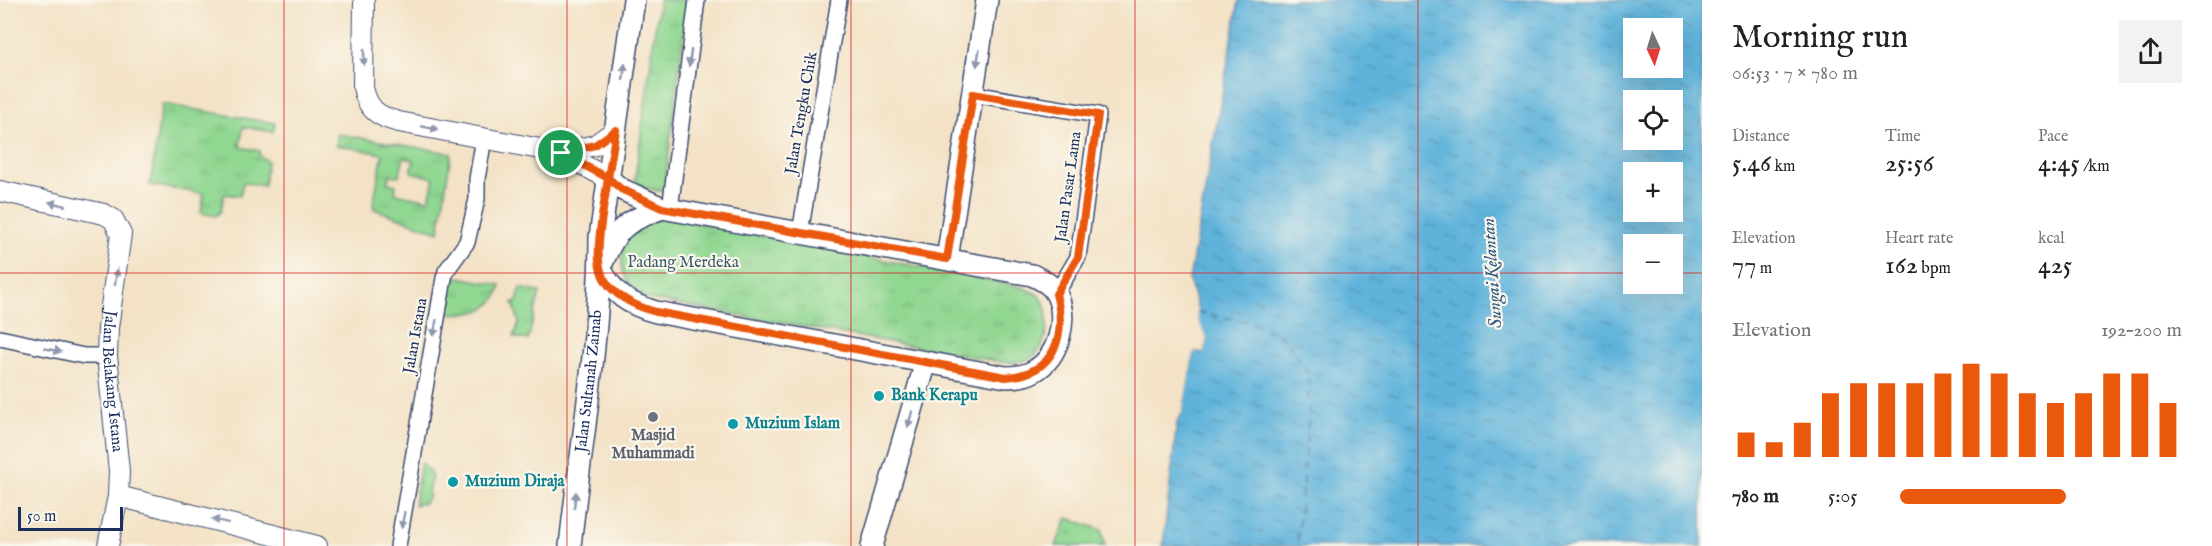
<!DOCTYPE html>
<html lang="en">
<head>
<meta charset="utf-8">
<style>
  :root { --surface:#fff; --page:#f2f2f2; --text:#222; --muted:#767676; --accent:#ea580c }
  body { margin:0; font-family:"IM FELL English",serif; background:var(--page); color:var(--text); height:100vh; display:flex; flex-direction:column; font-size:22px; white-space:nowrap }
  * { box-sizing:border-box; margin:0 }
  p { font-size:20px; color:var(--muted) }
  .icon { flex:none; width:33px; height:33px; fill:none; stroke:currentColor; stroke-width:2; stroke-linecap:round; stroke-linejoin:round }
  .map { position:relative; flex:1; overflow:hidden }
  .panel { display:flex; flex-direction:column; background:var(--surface); width:510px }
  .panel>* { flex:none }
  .needle { width:39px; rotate:176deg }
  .fabs { position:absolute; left:1623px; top:18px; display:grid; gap:12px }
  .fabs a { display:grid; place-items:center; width:60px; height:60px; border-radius:0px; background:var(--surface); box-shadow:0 6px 24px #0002; font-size:30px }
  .scale { position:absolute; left:18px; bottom:15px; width:105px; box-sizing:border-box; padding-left:6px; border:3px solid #1b2f5e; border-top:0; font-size:16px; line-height:21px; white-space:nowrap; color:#1b2f5e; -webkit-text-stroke:4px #fbf7ec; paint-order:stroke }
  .pin { position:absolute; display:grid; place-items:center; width:51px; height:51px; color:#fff; margin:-26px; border:3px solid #fff; border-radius:50%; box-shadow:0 2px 6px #0007 }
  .round { display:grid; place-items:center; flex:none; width:63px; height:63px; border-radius:0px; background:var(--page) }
  .summary { display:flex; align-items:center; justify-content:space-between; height:102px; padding:0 30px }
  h1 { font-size:33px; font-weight:600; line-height:45px }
  .metrics { display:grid; grid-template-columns:repeat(3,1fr); gap:9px; height:102px; padding:6px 30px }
  .metrics div { display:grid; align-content:center }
  .metrics b { font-size:26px; font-weight:600 }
  .metrics small { font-size:16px; font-weight:400 }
  .metrics p { font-size:16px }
  .chart { height:168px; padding:12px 30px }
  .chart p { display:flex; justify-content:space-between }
  .chart svg { width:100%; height:108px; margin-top:6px; stroke:var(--accent); stroke-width:6 }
  ul { padding:0 30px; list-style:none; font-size:20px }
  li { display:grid; grid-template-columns:96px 72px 1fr; align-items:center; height:45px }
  li i { height:15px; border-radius:8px; background:var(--accent) }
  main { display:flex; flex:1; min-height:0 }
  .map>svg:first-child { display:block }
  .grass { fill:url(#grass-tufts); stroke:#568378; stroke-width:1.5; fill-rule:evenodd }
  .water { fill:url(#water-ripples); stroke:#3d719c; stroke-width:1.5; fill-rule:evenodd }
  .pier { fill:#f3e2c6 }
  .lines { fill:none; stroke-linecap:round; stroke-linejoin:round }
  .ferry { stroke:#2f5784; stroke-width:1.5; stroke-dasharray:8 6; stroke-linecap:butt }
  .minor-casing { stroke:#3b4a6e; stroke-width:18 }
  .tertiary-casing { stroke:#3b4a6e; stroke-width:22 }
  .secondary-casing { stroke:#3b4a6e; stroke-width:24 }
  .minor { stroke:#fff; stroke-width:15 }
  .tertiary { stroke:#fff; stroke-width:20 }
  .secondary { stroke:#fff; stroke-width:21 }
  .oneway { fill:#8d97ae }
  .route-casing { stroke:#fff; stroke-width:12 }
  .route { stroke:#ea580c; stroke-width:8 }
  .grid { fill:none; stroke:#d62828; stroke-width:1.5; stroke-opacity:0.55 }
  .culture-dot { fill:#0f9aa8; stroke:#fbf7ec; stroke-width:2 }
  .worship-dot { fill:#6b7280; stroke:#fbf7ec; stroke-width:2 }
  .labels { text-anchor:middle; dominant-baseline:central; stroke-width:4.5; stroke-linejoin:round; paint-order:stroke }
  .street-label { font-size:16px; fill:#1b2f5e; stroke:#fbf7ec }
  .park-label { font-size:16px; fill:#38596b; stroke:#fbf7ec }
  .culture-label { font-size:16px; font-weight:bold; fill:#0d838f; stroke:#fbf7ec; text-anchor:start }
  .worship-label { font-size:16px; font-weight:bold; fill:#5b616d; stroke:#fbf7ec }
  .water-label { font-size:18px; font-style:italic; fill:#2f5784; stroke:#fbf7ec }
</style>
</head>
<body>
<main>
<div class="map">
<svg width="1702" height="546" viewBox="0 0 1702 546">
  <defs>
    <pattern id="grass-tufts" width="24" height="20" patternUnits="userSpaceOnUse" patternTransform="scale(1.5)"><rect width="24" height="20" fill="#90d791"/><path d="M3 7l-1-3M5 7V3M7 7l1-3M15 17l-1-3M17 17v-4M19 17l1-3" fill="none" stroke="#7cb97f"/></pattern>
    <pattern id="water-ripples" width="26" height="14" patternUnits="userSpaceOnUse" patternTransform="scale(1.5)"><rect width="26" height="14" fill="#5fb3db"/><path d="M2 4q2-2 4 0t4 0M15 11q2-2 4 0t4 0" fill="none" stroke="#4e92b5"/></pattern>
  </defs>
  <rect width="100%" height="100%" fill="#fbf7ec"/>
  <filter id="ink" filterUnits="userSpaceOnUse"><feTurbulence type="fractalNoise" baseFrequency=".0167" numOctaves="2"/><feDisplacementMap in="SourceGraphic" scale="12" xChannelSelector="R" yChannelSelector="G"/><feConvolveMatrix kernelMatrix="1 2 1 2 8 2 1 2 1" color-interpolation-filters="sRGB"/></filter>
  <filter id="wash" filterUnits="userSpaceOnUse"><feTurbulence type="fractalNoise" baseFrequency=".008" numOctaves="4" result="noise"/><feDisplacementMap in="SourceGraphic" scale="24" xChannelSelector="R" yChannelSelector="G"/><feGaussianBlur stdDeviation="1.35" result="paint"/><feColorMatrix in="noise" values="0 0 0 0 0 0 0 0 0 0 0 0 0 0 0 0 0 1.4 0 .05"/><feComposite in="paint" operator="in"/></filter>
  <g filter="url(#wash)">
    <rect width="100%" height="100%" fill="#f3e2c6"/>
    <g class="grass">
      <path d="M659,0h29l-24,192 -20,-4 -9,-9z"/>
      <path d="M162,104l113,19 -2,9 -30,-5 -3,20 20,4 -1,4 8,6 -3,25 -21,-4 -3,14 -16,-2 -3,17 -5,5 -15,-3 3,-19 -54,-9z"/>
      <path d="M338,134l113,19 -12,79 -65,-23 -1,-5 10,-50 -47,-9zM404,157l10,3 -3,12 23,6 -5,22 -34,-7 1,-8 -9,-2 3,-8 9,1z"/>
      <path d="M660,219h17l344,68c7,2 15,5 20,11 11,15 7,51 -11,61 -7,3 -15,3 -23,4l-359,-64c-7,-4 -14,-9 -19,-15 -11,-16 -10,-42 4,-55 7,-5 19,-8 27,-10z"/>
      <path d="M453,276l48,9c-7,28 -29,30 -54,28z"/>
      <path d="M520,288l20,4 -12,48 -14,-3 5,-15 -6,-20h4z"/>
      <path d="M421,463l7,6 4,8 -5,18h3l-6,8 -10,2z"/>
      <path d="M1067,518l35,12 3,16h-49z"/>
    </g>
    <path class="water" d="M1239,0h463v546h-539l14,-124 5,-8 12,-64 10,2 3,-14 -11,-20 2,-8 -9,-30zM1634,28h38v40h-38zM1634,100h38v40h-38zM1634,172h38v40h-38zM1634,244h38v40h-38z"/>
    <path class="pier" d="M1195,309l3,1 -1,8 10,20 -3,14 -10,-1 -12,63 -3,-1 12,-64 3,-2 8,2 2,-11 -10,-19z"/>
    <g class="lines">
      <path class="ferry" d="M1197,313l53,9 35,16 23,36 1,39 -12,133"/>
    </g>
  </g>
  <g filter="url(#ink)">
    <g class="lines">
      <defs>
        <g id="minor">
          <path d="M973,94l125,21 -20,142 -22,37"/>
          <path d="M670,209l27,-209"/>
          <path d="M800,233l39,-233"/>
          <path d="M0,338l84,18h23"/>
          <path d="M398,546l46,-268 2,-7 21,-29 10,-43v-20l7,-41"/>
        </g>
        <g id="tertiary">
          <path d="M364,0l-1,87c4,22 15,30 36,35l162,31 46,25"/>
          <path d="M561,153l34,-8 21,-15"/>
          <path id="s1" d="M0,191l104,23 9,5 8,15 -13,94 -1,28 12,115 -1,25 -10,50"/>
          <path d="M118,496l199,50"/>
        </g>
        <g id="secondary">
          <path d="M607,178l14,11 41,19"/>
          <path d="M662,208l370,67c10,5 20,9 25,20 11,25 2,62 -23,76 -8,5 -18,6 -28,6l-350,-65c-28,-8 -42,-17 -56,-44 17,-40 21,-44 62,-60z"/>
          <path d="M947,259l40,-259"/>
          <path id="s2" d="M570,546c11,-102 30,-207 30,-309l34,-237"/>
          <path d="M872,546l54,-184"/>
        </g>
      </defs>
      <use href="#minor" class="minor-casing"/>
      <use href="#tertiary" class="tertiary-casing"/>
      <use href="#secondary" class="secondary-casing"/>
      <use href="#minor" class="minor"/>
      <use href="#tertiary" class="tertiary"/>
      <use href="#secondary" class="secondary"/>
    </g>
    <defs><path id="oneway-solid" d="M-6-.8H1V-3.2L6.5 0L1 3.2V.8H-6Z" transform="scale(1.5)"/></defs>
    <g class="oneway">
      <use href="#oneway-solid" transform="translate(364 57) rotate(91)"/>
      <use href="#oneway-solid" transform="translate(690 58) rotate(98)"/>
      <use href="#oneway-solid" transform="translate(978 58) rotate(99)"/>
      <use href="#oneway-solid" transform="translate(624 72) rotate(-83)"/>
      <use href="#oneway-solid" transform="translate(430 128) rotate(11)"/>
      <use href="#oneway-solid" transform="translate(57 204) rotate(-167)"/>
      <use href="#oneway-solid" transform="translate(116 277) rotate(-82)"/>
      <use href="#oneway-solid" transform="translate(435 328) rotate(100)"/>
      <use href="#oneway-solid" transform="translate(53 350) rotate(12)"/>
      <use href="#oneway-solid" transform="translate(910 419) rotate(106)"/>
      <use href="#oneway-solid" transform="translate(575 500) rotate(-83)"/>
      <use href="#oneway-solid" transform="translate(403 520) rotate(100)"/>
      <use href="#oneway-solid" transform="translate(220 521) rotate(-166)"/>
    </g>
  </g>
  <g class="lines" filter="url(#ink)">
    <defs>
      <path id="route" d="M561,153l47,25c-3,23 -13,68 -8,89 5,26 34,39 56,45l350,65c49,-3 61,-41 50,-83l22,-37 20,-142 -125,-21 -26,165 -285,-51 -41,-19 -13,-11 8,-48 -21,15 -34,8"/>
    </defs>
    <use href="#route" class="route-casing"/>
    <use href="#route" class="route"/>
  </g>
  <path class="grid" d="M284,0v546M567,0v546M851,0v546M1135,0v546M1418,0v546M0,273h1634M1672,273h30"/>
  <g class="culture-dot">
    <circle cx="879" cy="396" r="6"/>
    <circle cx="733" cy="424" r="6"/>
    <circle cx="453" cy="482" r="6"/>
  </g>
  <circle class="worship-dot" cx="653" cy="417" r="6"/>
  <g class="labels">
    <g class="street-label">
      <text transform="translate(802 113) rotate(-80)">Jalan Tengku Chik</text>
      <text transform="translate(1069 187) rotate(-82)">Jalan Pasar Lama</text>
      <text transform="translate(416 336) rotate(-80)">Jalan Istana</text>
      <text stroke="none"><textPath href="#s2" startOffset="166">Jalan Sultanah Zainab</textPath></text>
      <text stroke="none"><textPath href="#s1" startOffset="282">Jalan Belakang Istana</textPath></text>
    </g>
    <g class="park-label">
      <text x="683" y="263">Padang Merdeka</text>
    </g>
    <g class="culture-label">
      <text x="891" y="396">Bank Kerapu</text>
      <text x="745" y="424">Muzium Islam</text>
      <text x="465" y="482">Muzium Diraja</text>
    </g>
    <g class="worship-label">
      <text x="653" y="436">Masjid<tspan x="653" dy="18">Muhammadi</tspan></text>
    </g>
    <g class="water-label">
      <text transform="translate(1493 273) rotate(-94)">Sungai Kelantan</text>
    </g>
  </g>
</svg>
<div class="fabs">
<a><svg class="needle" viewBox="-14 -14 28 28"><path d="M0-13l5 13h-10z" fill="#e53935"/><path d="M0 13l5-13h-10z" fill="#767676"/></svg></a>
<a><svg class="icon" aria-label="locate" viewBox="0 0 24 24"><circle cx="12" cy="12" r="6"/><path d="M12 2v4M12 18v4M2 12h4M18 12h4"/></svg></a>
<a>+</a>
<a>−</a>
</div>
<div class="scale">50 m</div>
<div class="pin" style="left:561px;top:153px;background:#1e9e55"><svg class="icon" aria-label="arrive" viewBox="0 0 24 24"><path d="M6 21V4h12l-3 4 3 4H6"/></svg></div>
</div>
<section class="panel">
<div class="summary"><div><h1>Morning run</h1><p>06:53 · 7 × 780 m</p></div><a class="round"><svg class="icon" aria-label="share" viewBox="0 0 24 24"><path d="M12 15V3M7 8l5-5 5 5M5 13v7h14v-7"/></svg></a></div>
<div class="metrics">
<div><p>Distance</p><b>5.46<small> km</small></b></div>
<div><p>Time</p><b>25:56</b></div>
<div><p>Pace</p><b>4:45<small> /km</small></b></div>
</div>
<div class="metrics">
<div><p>Elevation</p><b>77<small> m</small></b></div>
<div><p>Heart rate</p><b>162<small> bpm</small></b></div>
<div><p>kcal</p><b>425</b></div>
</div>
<div class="chart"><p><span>Elevation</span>192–200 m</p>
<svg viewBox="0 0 160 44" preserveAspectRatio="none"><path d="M5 44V34M15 44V38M25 44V30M35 44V18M45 44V14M55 44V14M65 44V14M75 44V10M85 44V6M95 44V10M105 44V18M115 44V22M125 44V18M135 44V10M145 44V10M155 44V22"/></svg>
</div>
<ul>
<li><b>780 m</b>5:05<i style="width:59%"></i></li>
</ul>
</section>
</main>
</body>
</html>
